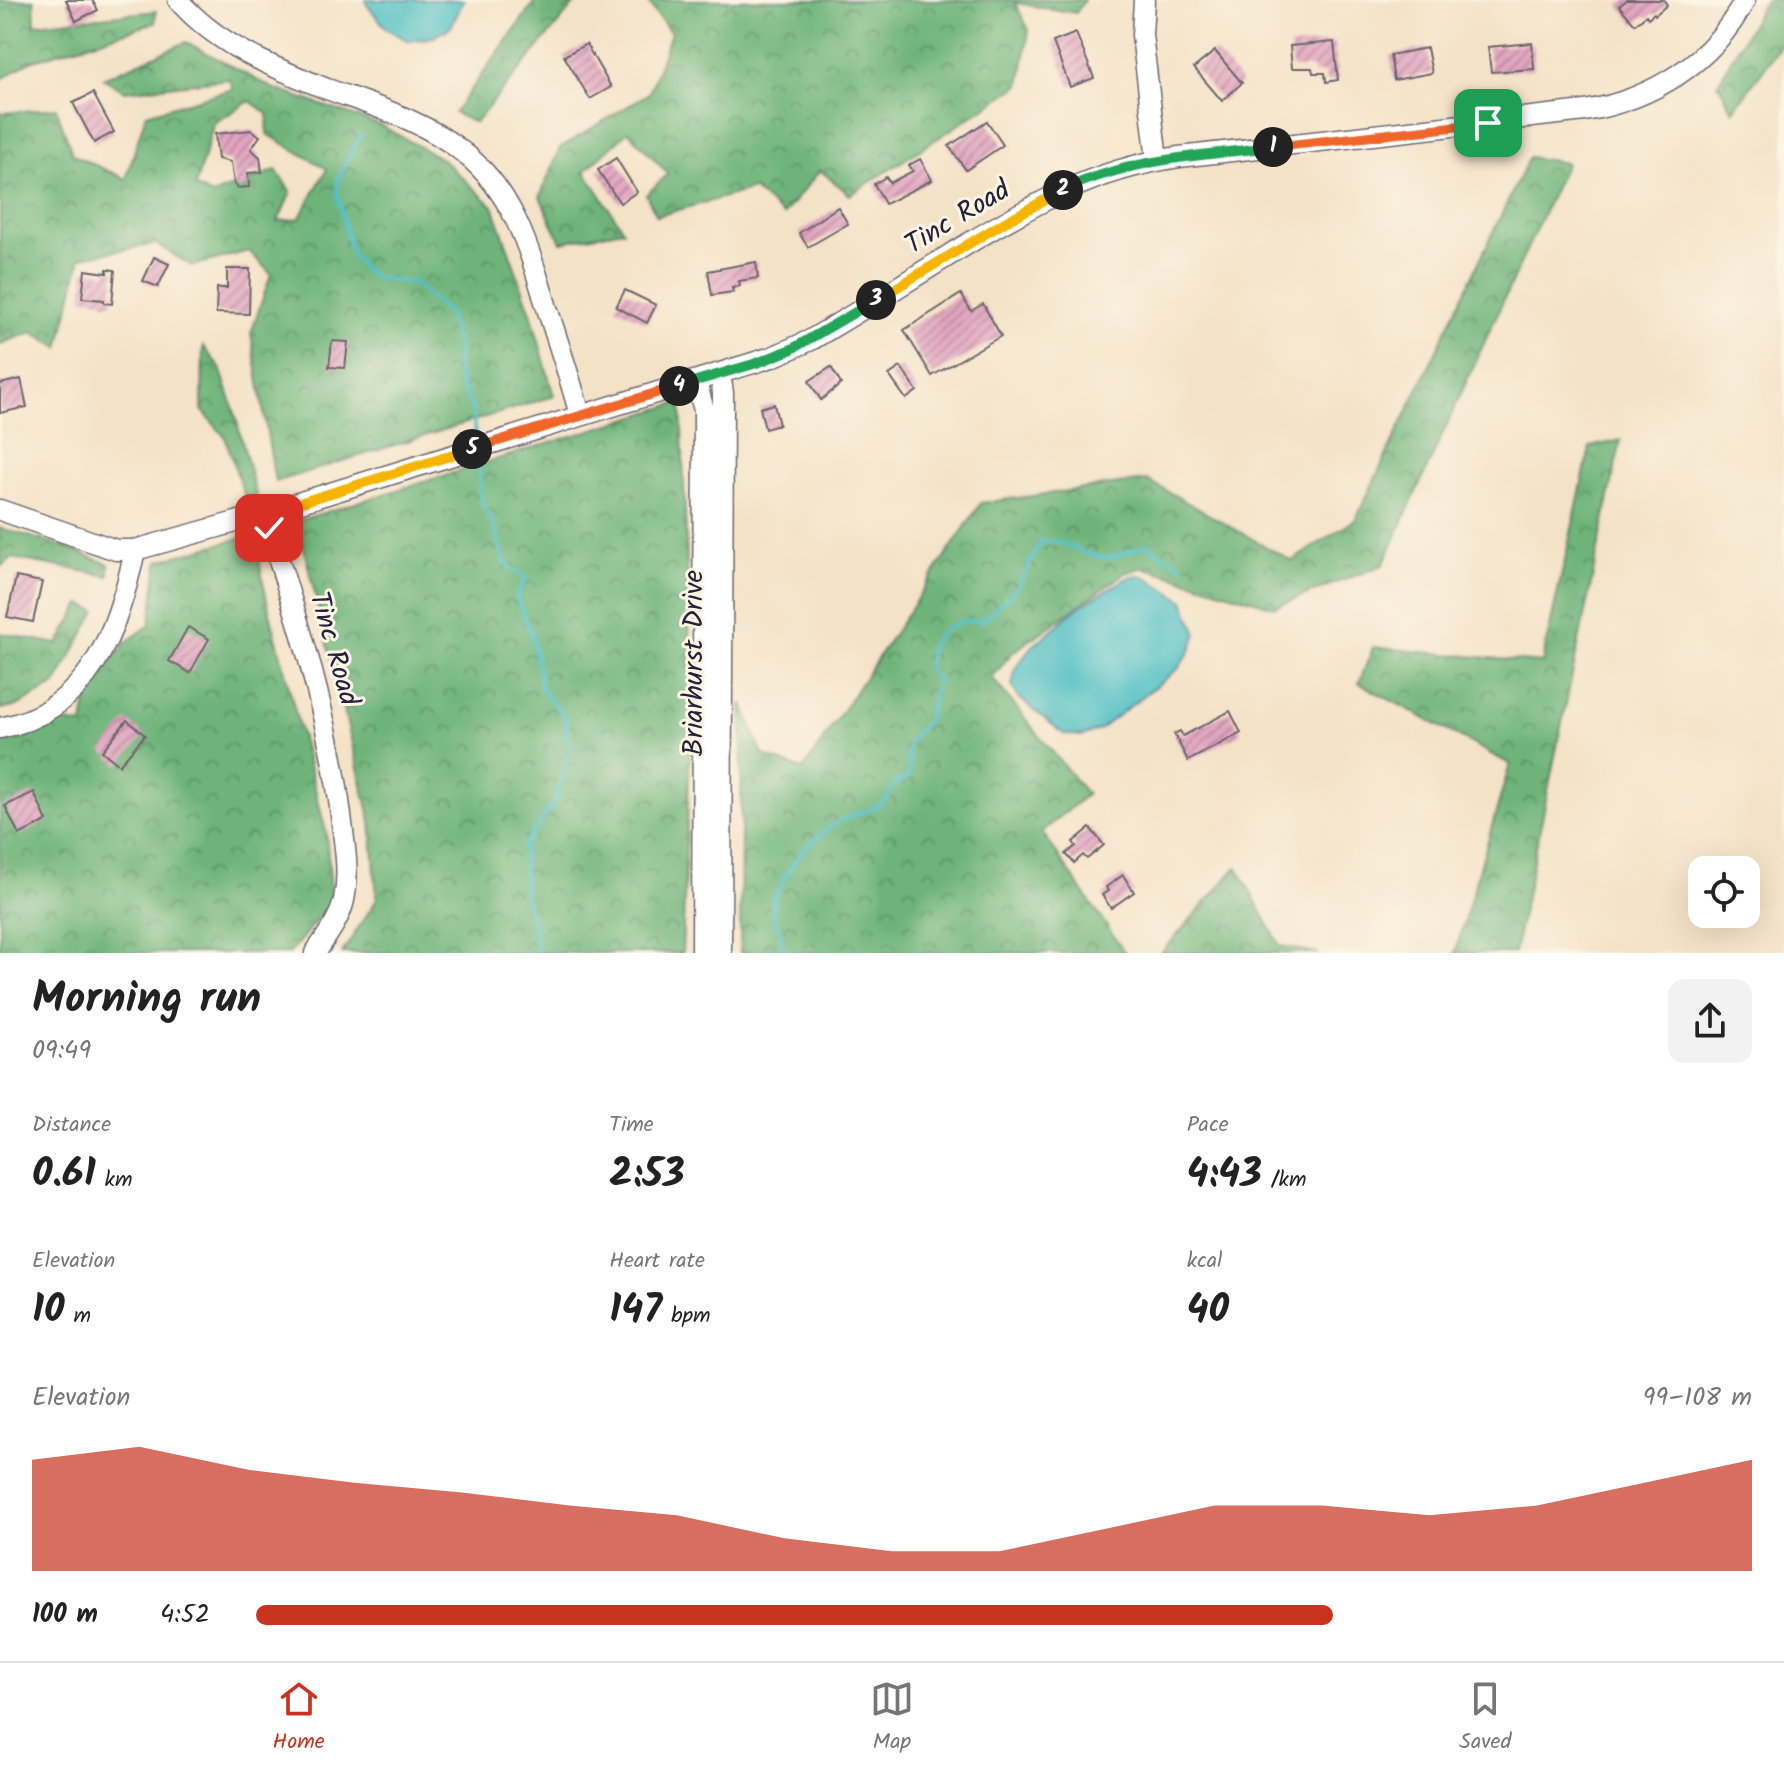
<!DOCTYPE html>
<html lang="en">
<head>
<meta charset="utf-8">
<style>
  :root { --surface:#fff; --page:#f2f2f2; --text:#222; --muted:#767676; --line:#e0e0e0; --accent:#c8321e }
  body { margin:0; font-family:Kalam,sans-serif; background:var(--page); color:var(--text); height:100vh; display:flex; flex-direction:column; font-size:30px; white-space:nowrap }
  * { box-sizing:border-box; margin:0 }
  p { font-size:26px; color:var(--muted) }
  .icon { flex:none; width:44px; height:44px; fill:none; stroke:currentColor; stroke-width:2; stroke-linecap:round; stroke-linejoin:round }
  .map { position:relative; height:953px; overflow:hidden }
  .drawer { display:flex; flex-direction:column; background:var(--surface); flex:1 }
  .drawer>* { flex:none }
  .tools { position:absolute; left:1688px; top:856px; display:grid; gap:16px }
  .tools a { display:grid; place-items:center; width:72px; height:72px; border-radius:16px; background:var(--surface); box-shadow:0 8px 32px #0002; font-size:40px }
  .pin { position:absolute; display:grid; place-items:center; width:68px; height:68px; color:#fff; margin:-34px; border-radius:16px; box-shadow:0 4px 12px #0006 }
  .km { position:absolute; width:40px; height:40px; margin:-20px; border-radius:50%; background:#222; color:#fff; font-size:22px; line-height:40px; text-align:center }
  .round { display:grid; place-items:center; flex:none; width:84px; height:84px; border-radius:16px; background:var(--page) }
  .headline { display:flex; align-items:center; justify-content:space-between; height:136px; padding:0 32px }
  h1 { font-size:44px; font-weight:700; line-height:60px }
  .metrics { display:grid; grid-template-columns:repeat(3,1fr); gap:12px; height:136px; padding:8px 32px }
  .metrics div { display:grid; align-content:center }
  .metrics b { font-size:40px; font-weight:700 }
  .metrics small { font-size:22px; font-weight:400 }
  .metrics p { font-size:22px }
  .chart { height:224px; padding:16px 32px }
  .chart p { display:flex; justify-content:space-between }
  .chart svg { width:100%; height:144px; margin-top:8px; fill:var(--accent); opacity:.7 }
  ul { padding:0 32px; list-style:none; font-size:26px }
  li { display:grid; grid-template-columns:128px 96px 1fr; align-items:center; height:60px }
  li i { height:20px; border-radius:10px; background:var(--accent) }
  .menu { display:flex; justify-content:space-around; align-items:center; height:112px; border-top:2px solid var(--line); background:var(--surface); font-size:22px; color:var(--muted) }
  .menu a { display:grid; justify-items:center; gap:4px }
  .menu .current { color:var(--accent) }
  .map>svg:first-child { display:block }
  .forest { fill:url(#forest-crowns); stroke:#486b5a; stroke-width:2; fill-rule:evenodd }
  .water { fill:#50bfc5; stroke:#397080; stroke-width:2 }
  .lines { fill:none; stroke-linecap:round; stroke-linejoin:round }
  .stream { stroke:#50bfc5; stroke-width:4 }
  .building { fill:url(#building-hatch) }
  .minor-casing { stroke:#6c656c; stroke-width:23 }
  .minor { stroke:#fff; stroke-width:20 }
  .split-1-casing { stroke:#fff; stroke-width:16 }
  .split-2-casing { stroke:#fff; stroke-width:16 }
  .split-3-casing { stroke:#fff; stroke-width:16 }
  .split-4-casing { stroke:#fff; stroke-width:16 }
  .split-5-casing { stroke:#fff; stroke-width:16 }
  .split-6-casing { stroke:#fff; stroke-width:16 }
  .split-1 { stroke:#f0652b; stroke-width:10 }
  .split-2 { stroke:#22a559; stroke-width:10 }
  .split-3 { stroke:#f5b400; stroke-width:10 }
  .split-4 { stroke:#22a559; stroke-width:10 }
  .split-5 { stroke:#f0652b; stroke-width:10 }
  .split-6 { stroke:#f5b400; stroke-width:10 }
  .labels { text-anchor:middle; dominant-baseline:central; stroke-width:6; stroke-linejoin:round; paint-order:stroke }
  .street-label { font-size:28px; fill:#22223b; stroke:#fcf5e5 }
</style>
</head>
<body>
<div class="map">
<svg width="1784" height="953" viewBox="0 0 1784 953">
  <defs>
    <pattern id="forest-crowns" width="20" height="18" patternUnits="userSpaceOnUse" patternTransform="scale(2)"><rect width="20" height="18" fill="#6eb47a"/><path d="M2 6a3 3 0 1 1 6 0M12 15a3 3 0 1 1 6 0" fill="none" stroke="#5a9265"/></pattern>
    <pattern id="building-hatch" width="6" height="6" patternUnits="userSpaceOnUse" patternTransform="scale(2)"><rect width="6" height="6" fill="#e2a5c0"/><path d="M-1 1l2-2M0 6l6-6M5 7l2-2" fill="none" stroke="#b7869d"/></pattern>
  </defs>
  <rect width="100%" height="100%" fill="#fcf5e5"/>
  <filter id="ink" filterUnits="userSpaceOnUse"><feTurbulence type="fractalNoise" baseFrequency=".0125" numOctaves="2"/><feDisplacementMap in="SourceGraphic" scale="16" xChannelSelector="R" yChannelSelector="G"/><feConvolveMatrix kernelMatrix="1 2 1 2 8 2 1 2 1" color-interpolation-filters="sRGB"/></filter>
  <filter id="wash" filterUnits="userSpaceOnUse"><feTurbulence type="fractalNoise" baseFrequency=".006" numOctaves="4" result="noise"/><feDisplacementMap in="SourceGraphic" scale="32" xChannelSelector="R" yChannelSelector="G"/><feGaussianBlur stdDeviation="1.8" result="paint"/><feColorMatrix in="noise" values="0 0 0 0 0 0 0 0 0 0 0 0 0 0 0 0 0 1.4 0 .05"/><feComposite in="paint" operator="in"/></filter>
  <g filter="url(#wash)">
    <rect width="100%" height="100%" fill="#f4e2c7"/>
    <g class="forest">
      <path d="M0,0h34l1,24 121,-13 -1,12 -124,38 -31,19z"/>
      <path d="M536,0h42l-103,123 -21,-10z"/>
      <path d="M646,0h438l-8,13 -61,-10 14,27 -9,55 -170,110 -30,-25 -37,45 -30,-26 -96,27 -11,-21 22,-21 -40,-43 -43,40 38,59 -62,12 -21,-45 20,-49 89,-55 22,-60z"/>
      <path d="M1765,0h19v41l-51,70 -15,-28z"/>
      <path d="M186,42l86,46 108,37 62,34 51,47 38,107 23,83 -279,86 -24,-149 20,-59 -22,-23 -57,15 -36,-22 -75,13 -22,91 -27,-16 -32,12v-234l1,3 55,-5 17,47 53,24 20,-65 87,-25 -4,-10 -105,12 -21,-13zM250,101l18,13 -1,20 60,35 -28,50 -21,2 13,-29 -15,-22 -64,25 -17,-8 19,-64z"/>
      <path d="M1529,157l37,6 -183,402 -109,42 -131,-40 -18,6 -113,80 -20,25 95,116 -45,38 83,121h-385l2,-251 21,53 40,15 178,-267 166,-23 145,81 64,-42z"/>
      <path d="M203,346l17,22 14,42 23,88 -11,3 -21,-64 -23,-27z"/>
      <path d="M681,402l11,300 -10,251h-340l35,-54 -6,-78 -74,-300z"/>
      <path d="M1621,440l-107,513h-59l55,-189 -151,-81 14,-36 169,16 48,-216z"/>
      <path d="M0,528l59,17 50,19v12l-97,-18 -12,9z"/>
      <path d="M254,534l13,67 59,231 6,69 -42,52h-290v-212l20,-1 36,-20 27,5 5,-32 37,-50 25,-18 8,-64z"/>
      <path d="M81,604l15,7 -41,74 -40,22 -15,2v-76l58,11z"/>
      <path d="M1237,867l43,79 39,7h-158z"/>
    </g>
    <g class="water">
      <path d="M366,0h98l-13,27 -17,10 -25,4 -22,-12 -20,-24z"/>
      <path d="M1139,575l9,3 36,23 13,33 -7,17 -12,18 -79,61 -17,6 -18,-2 -45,-36 -7,-12 4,-19 16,-20 45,-39 52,-31z"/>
    </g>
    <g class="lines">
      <g class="stream">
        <path d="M361,134l-23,45 -1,14 14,59 13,18 10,7 40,6 34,30 11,38 -2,15 3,18 12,23 3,28"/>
        <path d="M479,460l2,41 13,26 10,35 22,17 -10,18 16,38 10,55 23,27 2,11 -2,9 6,9 -18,59 -30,41 2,52 9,29 3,26"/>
        <path d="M779,953c8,-21 -7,-29 -6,-48 0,-11 19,-41 26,-50 7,-9 33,-31 44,-36 26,-11 41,-7 53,-37l10,-2c8,-12 0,-23 3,-37 3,-9 12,-12 16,-19 9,-17 5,-28 13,-42l-11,-16c1,-6 2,-14 4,-20 7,-17 33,-30 50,-24l36,-34 24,-47 21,2 32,13 15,2 38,-13 37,22"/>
      </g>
    </g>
    <g id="blocks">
      <g class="building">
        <path d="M66,0h26l6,10 -22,11z"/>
        <path d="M1627,0h37l3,5 -12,10 -1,-2 -6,5 -2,-3 -11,9 -16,-18z"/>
        <path d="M1076,33l18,45 -24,9 -17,-45z"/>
        <path d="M1334,42l4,38 -12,2 -1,-9h-12l-1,-5h-20l-2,-22z"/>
        <path d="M1532,43l2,26 -43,3 -3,-25z"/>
        <path d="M586,44l25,43 -21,12 -26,-43z"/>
        <path d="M1427,48l5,25 -38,7 -4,-25z"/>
        <path d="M1215,51l27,32 -20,18 -28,-33z"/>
        <path d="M93,93l21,39 -20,11 -21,-40z"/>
        <path d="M987,121l16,24 -37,25 -17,-24z"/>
        <path d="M251,130l9,6 -9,13 9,8 2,15 -14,1 1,14 -11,1 -4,-4 -3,-22 -13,-3 -3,-25z"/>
        <path d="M616,158l21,34 -17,11 -22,-33z"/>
        <path d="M920,159l12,21 -47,24 -11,-20 12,-7 4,6 23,-12 -4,-6z"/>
        <path d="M838,207l10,17 -40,23 -9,-14z"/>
        <path d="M154,257l15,7 -11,23 -15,-6z"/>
        <path d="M756,262l2,16 -19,3 1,5 -8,2 1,4 -21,3 -4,-24z"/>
        <path d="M107,269l8,1 -3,34 -8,-1v-3l-22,-2 3,-28 22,3z"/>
        <path d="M227,269h23l-1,45 -33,-1 1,-25h10z"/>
        <path d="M625,290l31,15 -9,18 -31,-16z"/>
        <path d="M961,294l10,17 12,-7 18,32 -69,40 -28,-46z"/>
        <path d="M332,341l16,1 -3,26 -16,-1z"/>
        <path d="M831,367l10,17 -20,16 -12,-19z"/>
        <path d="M901,367l16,24 -11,8 -17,-24z"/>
        <path d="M21,379l6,28 -27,6v-29z"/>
        <path d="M774,404l5,21 -14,4 -5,-21z"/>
        <path d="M16,577l26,5 -9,40 -26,-5z"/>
        <path d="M188,627l21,12 -19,34 -21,-12z"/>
        <path d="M1230,711l11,22 -53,28 -14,-27 6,-3 3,5z"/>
        <path d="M127,720l18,15 -26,30 -17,-14z"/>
        <path d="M34,792l13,29 -28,14 -14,-29z"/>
        <path d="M1090,828l14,17 -17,14 -4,-4 -9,8 -8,-9 10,-8 -3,-4z"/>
        <path d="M1123,875l11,17 -23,16 -9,-13 6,-4 -2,-4z"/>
      </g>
    </g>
  </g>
  <g filter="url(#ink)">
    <use href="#blocks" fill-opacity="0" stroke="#6c656c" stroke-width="2"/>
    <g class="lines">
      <defs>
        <g id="minor">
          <path d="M178,0c40,46 94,67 149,89 46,17 99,32 137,64 49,39 65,95 82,152 12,37 24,73 34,110"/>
          <path d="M1144,0l-2,35 15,125"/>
          <path d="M720,374l3,19 -2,560"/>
          <path d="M696,381l8,29 -2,543"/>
          <path d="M0,510l116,40h19l101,-28 536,-165 39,-17c47,-28 94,-57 140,-86 75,-46 139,-84 228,-97l406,-46c68,-12 128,-49 160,-111"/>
          <path d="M264,514c32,98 64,198 77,301 3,28 9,56 3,85 -4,19 -18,37 -29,53"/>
          <path d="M0,728c90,-17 118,-98 135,-178"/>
        </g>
      </defs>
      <use href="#minor" class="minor-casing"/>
      <use href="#minor" class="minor"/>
    </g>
  </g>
  <g class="lines" filter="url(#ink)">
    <defs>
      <path id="split-1" d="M1273,147l215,-24"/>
      <path id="split-2" d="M1063,190c66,-31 138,-35 210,-43"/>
      <path id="split-3" d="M876,300l129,-78 58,-32"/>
      <path id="split-4" d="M679,386l78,-23 35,-14 84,-49"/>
      <path id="split-5" d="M472,449l207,-63"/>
      <path id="split-6" d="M269,528l-5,-14 208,-65"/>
    </defs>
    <use href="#split-1" class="split-1-casing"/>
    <use href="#split-2" class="split-2-casing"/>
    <use href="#split-3" class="split-3-casing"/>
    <use href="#split-4" class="split-4-casing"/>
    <use href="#split-5" class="split-5-casing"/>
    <use href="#split-6" class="split-6-casing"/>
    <use href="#split-1" class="split-1"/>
    <use href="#split-2" class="split-2"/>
    <use href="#split-3" class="split-3"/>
    <use href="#split-4" class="split-4"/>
    <use href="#split-5" class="split-5"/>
    <use href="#split-6" class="split-6"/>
  </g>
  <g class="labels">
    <g class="street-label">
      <text transform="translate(958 218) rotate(-31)">Tinc Road</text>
      <text transform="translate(333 649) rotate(74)">Tinc Road</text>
      <text transform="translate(694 663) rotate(-90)">Briarhurst Drive</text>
    </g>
  </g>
</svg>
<div class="tools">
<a><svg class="icon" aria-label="locate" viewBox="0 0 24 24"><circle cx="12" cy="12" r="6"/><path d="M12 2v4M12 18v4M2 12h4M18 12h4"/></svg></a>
</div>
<div class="pin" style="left:1488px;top:123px;background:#1e9e55"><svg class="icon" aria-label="arrive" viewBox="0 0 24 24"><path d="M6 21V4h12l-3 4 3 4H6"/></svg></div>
<div class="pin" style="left:269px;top:528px;background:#d93025"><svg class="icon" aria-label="check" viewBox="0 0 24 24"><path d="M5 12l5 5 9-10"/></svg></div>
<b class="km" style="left:1273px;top:147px">1</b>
<b class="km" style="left:1063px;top:190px">2</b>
<b class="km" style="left:876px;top:300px">3</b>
<b class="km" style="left:679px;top:386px">4</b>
<b class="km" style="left:472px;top:449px">5</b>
</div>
<section class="drawer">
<div class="headline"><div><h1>Morning run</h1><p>09:49</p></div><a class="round"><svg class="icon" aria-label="share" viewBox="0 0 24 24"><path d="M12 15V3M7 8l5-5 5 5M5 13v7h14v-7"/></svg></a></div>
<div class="metrics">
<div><p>Distance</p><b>0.61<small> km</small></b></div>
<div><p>Time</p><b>2:53</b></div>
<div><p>Pace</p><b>4:43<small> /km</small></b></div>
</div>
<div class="metrics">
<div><p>Elevation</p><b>10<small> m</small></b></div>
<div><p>Heart rate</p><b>147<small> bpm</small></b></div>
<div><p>kcal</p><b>40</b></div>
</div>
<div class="chart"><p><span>Elevation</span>99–108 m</p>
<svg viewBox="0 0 160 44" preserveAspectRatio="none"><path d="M0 44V10L10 6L20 13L30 17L40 20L50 24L60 27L70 34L80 38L90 38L100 31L110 24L120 24L130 27L140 24L150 17L160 10V44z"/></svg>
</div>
<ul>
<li><b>100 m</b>4:52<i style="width:72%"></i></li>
</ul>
</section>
<nav class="menu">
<a class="current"><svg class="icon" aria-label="home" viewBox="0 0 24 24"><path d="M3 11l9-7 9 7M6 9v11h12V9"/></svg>Home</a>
<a><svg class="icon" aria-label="map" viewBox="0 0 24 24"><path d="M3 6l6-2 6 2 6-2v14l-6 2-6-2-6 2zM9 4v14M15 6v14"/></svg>Map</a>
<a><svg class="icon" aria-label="saved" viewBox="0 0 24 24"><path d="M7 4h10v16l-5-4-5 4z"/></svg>Saved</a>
</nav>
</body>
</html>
